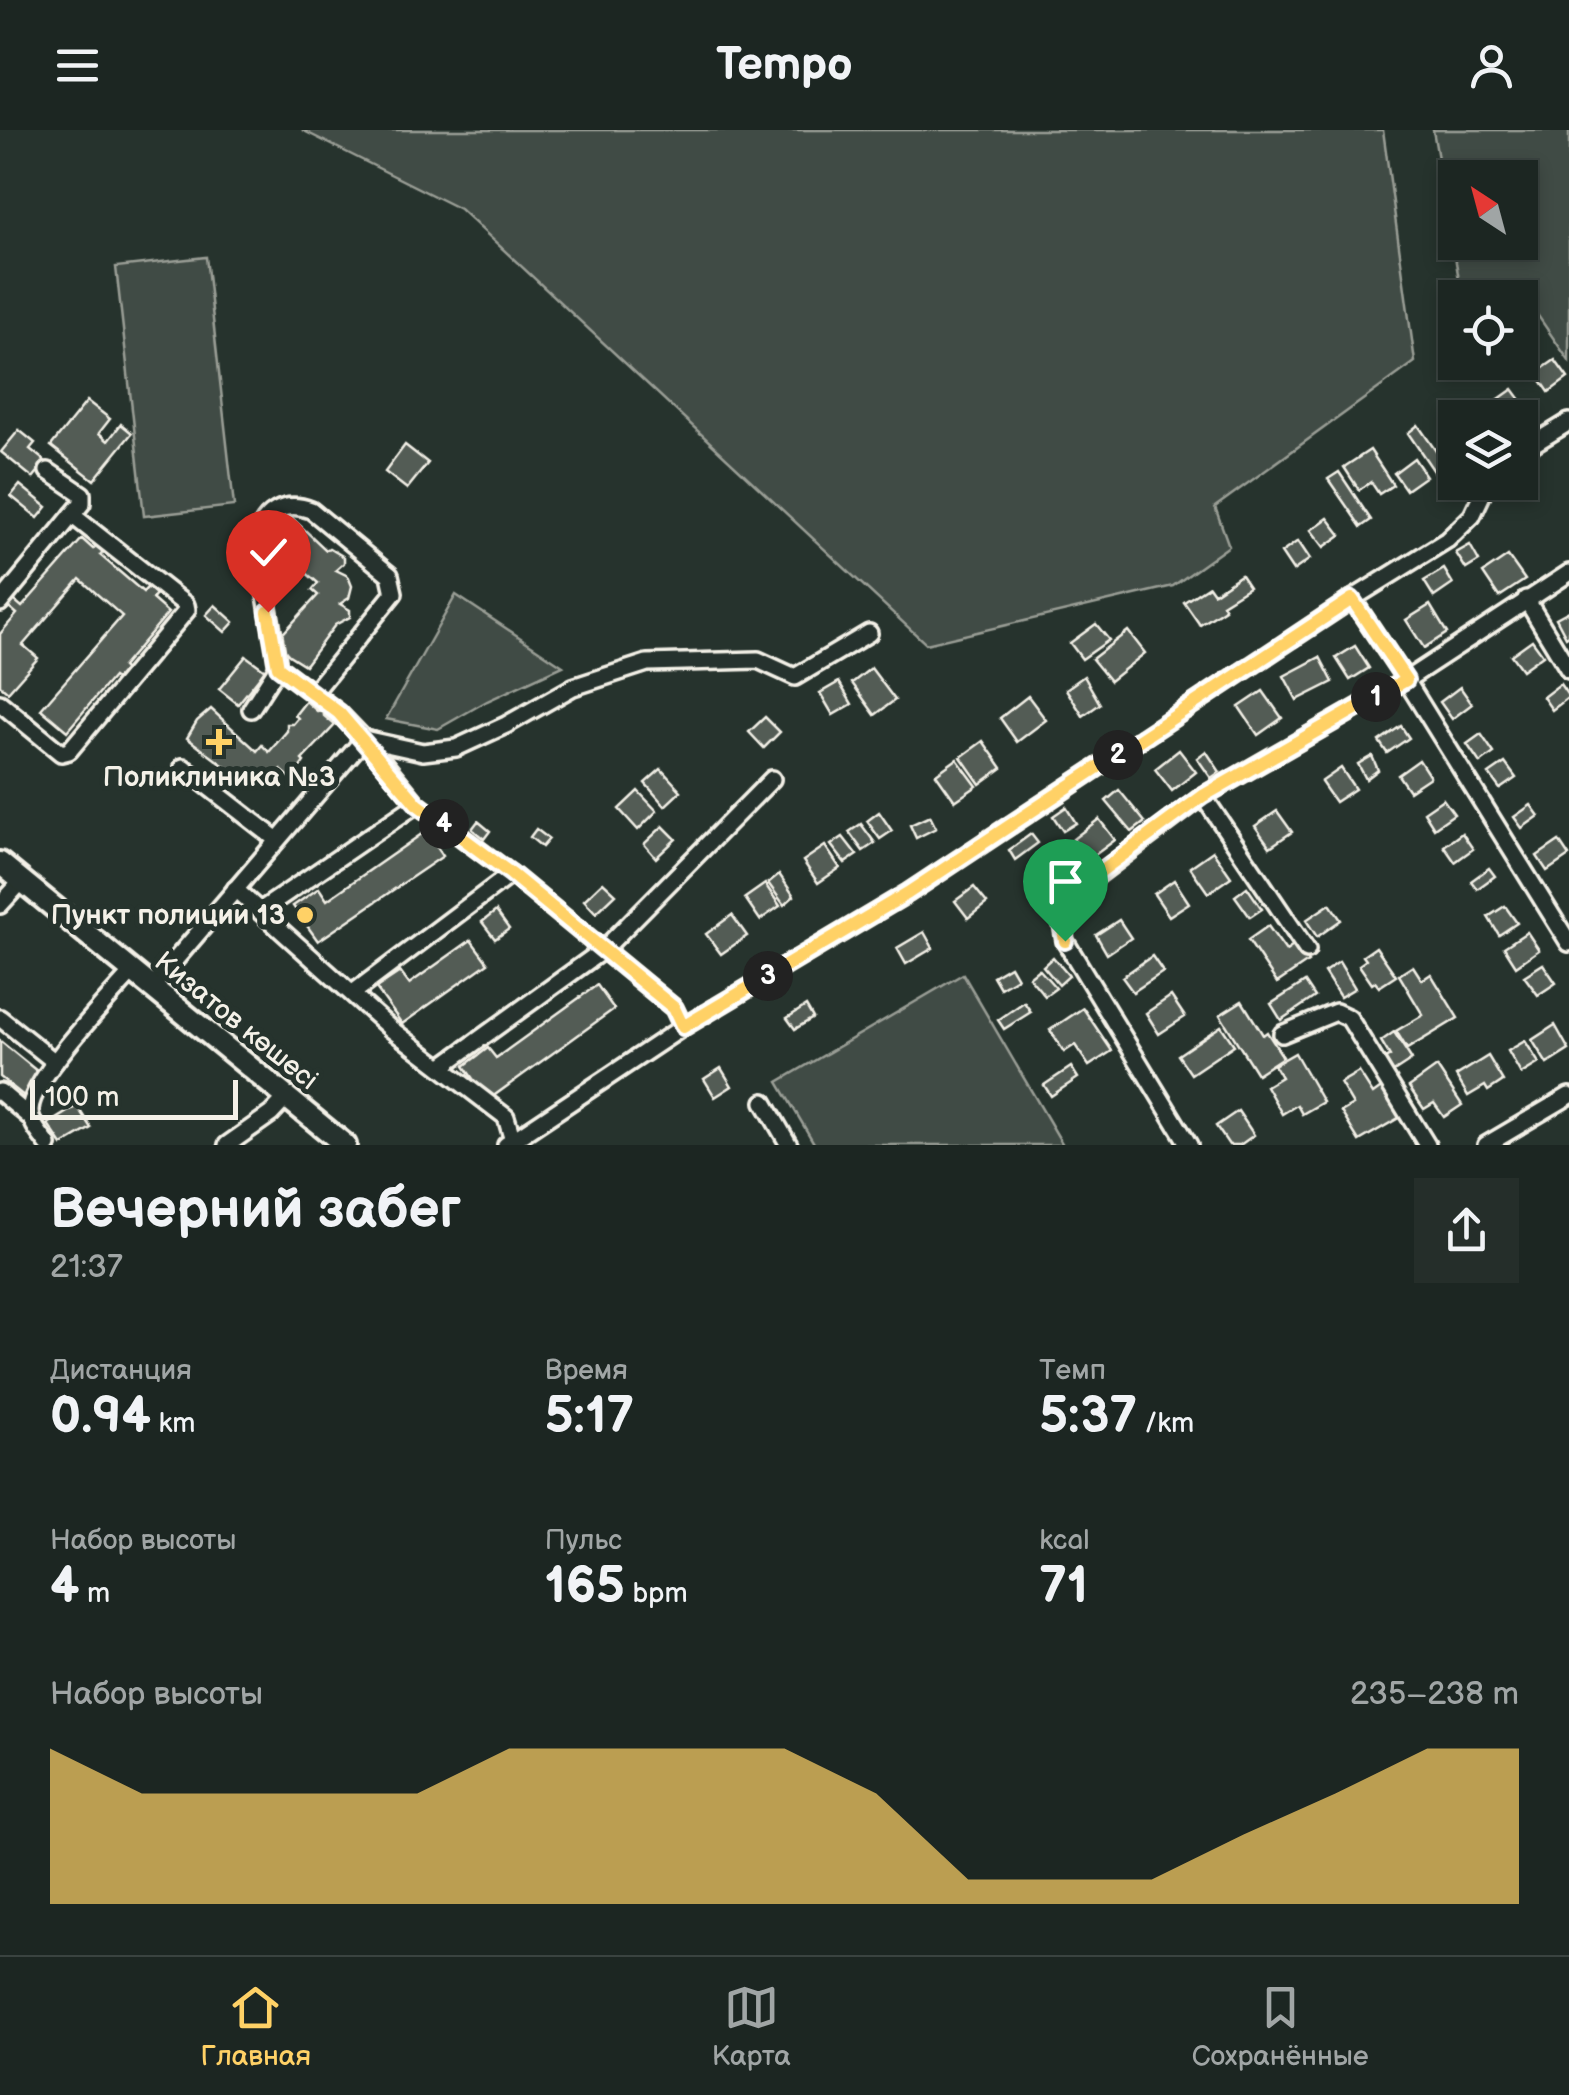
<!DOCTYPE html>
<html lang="ru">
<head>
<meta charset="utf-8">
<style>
  :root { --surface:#1c2622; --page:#252e2a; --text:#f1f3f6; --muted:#a0a5a5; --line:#3a4340; --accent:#ffd166 }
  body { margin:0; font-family:"Balsamiq Sans",sans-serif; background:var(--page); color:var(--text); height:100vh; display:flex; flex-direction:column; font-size:38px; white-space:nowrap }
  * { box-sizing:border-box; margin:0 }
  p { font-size:32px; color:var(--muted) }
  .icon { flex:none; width:55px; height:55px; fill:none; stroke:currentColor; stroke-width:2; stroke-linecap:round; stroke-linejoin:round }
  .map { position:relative; height:1015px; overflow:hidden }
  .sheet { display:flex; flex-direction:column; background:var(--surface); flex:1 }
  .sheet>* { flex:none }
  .needle { width:65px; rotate:324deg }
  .buttons { position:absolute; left:1438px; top:30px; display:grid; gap:20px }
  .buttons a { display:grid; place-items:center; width:100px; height:100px; border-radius:0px; background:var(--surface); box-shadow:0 5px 15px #0003,0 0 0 2px var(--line); font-size:50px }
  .scale { position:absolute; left:30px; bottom:25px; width:208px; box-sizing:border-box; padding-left:10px; border:5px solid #f4f1e8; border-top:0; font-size:28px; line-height:35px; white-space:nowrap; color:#f4f1e8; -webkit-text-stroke:8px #26332d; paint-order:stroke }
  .pin { position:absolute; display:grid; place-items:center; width:85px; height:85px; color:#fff; margin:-102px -42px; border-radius:50% 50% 50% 0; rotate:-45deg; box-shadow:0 0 10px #0007 }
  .pin .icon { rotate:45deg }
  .km { position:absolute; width:50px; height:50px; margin:-25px; border-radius:50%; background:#222; color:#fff; font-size:28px; line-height:50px; text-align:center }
  .round { display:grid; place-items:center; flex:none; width:105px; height:105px; border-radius:0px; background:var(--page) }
  .summary { display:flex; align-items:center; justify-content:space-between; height:170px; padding:0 50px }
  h1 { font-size:55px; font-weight:700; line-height:75px }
  .stats { display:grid; grid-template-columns:repeat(3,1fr); gap:15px; height:170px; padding:10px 50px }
  .stats div { display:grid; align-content:center }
  .stats b { font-size:50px; font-weight:700 }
  .stats small { font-size:28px; font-weight:400 }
  .stats p { font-size:28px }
  .chart { height:280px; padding:20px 50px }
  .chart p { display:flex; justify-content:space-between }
  .chart svg { width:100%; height:180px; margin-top:10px; fill:var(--accent); opacity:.7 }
  header { display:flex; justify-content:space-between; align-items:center; height:130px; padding:0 50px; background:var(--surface); font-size:45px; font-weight:700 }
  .tab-bar { display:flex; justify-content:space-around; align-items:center; height:140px; border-top:2px solid var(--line); background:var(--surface); font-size:28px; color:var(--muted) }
  .tab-bar a { display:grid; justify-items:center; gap:5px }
  .tab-bar .active { color:var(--accent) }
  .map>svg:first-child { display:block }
  .green { fill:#414b45; stroke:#9a9e96; stroke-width:2.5; fill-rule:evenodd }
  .building { fill:#525c55; stroke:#f4f1e8; stroke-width:2.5 }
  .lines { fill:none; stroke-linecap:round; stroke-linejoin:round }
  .minor-casing { stroke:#f4f1e8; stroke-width:22 }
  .major-casing { stroke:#f4f1e8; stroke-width:28 }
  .minor { stroke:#26332d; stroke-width:15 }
  .major { stroke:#26332d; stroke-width:20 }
  .route-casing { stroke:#fff; stroke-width:20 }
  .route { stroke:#ffd166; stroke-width:12 }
  .poi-dot { fill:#ffd166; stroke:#26332d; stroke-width:4 }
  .labels { text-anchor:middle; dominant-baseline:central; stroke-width:10; stroke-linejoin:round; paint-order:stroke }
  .poi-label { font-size:28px; font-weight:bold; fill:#f4f1e8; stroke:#26332d }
  .street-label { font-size:28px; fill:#f4f1e8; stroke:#26332d }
</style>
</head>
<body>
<header><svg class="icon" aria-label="menu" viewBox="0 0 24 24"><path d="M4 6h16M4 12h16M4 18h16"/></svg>Tempo<svg class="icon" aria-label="person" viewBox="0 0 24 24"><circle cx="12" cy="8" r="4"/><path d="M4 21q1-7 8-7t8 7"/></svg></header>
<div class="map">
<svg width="1569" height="1015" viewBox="0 0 1569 1015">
  <rect width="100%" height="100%" fill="#26332d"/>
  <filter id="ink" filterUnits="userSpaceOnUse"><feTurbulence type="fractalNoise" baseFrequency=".01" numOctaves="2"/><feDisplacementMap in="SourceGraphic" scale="20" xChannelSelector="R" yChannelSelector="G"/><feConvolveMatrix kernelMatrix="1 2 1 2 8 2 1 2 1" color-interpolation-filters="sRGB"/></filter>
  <g filter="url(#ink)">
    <g class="green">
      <path d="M302,0h1081l32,232 -200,145 14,39 -56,40 -247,58 -466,-435z"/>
      <path d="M1433,0h136v231l-35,-51 -14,5v-17l-58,-1zM1455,48h65v64h-65z"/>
      <path d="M206,127l28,249 -90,10 -28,-249z"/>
      <path d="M456,465l107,71 -76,35 -49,28 -52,-10z"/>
      <path d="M963,844l100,171h-248l-37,-63z"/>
    </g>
    <g class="building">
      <path d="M1555,230l13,18 -19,14 -13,-19z"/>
      <path d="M1513,259l14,19 -13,10h-6l-12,-17z"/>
      <path d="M87,271l23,18 -11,14 9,8 13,-17 11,9 -38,47 -43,-34z"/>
      <path d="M1418,295l33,48 -11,7 -32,-47z"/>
      <path d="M19,300l16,13 -5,6 16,13 -13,16 -32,-26z"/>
      <path d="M405,315l23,18 -21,26 -22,-17z"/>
      <path d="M1370,320l23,35 -14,9 -8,-12 -12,8 -15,-23z"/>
      <path d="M1414,328l12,18 -20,14 -12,-17z"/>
      <path d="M1339,342l32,48 -10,7 -33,-48z"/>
      <path d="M20,355l27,22 -9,11 -27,-22z"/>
      <path d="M291,387l35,33 3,-2 15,9v6l-8,7 12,6 4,10 -3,12 -9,6 10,6v7l-15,8 -30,40 -16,-10 -13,-14 42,-46 -6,-5 6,-7 -21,-18h-7v-5l-6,-6 -3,4 -14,-12 10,-11v-6l5,-1z"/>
      <path d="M1328,388l13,17 -17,12 -13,-17z"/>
      <path d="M82,409l11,10 5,-6 7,6 -5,6 43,37 5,-5 8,7 -4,5 16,14 -46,54 3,3 -8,10 -4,-3 -46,54 -26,-22 81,-93 -42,-37 -57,66 15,13 -30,34 -8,-7v-51l17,-20 -8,-7 5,-7 8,7z"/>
      <path d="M1298,411l12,18 -17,12 -12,-18z"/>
      <path d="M1470,415l9,16 -13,8 -10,-16z"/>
      <path d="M1508,426l17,24 -26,17 -16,-24z"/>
      <path d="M1444,439l9,15 -19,13 -10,-16z"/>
      <path d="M1241,445l8,12 -27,17 3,5 -25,16 -16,-23 25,-16 5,7z"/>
      <path d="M215,475l19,17 -9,10 -19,-17z"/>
      <path d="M1430,475l17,28 -23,15 -18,-28z"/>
      <path d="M1569,481v24l-3,2 -10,-19z"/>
      <path d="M1096,494l13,16 -27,19 -12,-16z"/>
      <path d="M1128,501l17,22 -35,28 -18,-22z"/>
      <path d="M1532,510l11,15 -21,15 -11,-15z"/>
      <path d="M1355,516l14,22 -19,12 -14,-22z"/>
      <path d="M246,526l19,14 -27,34 -19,-15z"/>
      <path d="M1320,527l13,25 -36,18 -13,-24z"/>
      <path d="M871,538l24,32 -20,15 -23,-32z"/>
      <path d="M1084,546l16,28 -17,12 -17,-27z"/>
      <path d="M839,552l13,22 -19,11 -13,-22z"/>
      <path d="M1560,554l9,13 -17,13 -9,-13z"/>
      <path d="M1460,557l12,17 -20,15 -12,-17z"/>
      <path d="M1263,561l19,27 -24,17 -19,-28z"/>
      <path d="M1028,566l18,24 -29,22 -17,-24z"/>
      <path d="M306,571l11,10h7v5l11,9 -33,35 2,2 -12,17 -11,-9 -10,14h-14l-9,-10 -10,11 -13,-15 2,-2 -40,-30 10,-17 14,-12 46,42 5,-6 7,7 18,-21v-7h6l5,-6 -3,-3z"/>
      <path d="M765,587l15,15 -16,16 -15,-16z"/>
      <path d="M1401,596l8,12 -22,15 -8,-12z"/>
      <path d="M1481,604l13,19 -14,10 -13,-19z"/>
      <path d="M983,611l19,27 -22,16 -19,-27z"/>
      <path d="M1179,620l17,22 -24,19 -17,-22z"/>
      <path d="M1206,621l14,21 -9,6 -14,-20z"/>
      <path d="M1372,626l6,14 -12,9 -8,-15z"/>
      <path d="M957,629l20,27 -22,15 -19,-27z"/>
      <path d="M1419,630l11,17 -21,14 -11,-16z"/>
      <path d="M1505,633l11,15 -16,11 -11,-15z"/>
      <path d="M1341,638l14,21 -20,13 -14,-20z"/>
      <path d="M661,639l20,22 -16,15 -20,-23z"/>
      <path d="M1119,660l26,32 -13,10 -26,-31z"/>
      <path d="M638,661l19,20 -19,19 -19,-21z"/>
      <path d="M1443,669l11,15 -20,14 -10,-16z"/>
      <path d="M1531,675l8,11 -17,12 -8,-11z"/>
      <path d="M1066,677l10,16 -13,8 -10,-15z"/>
      <path d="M1277,681l15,21 -22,15 -15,-21z"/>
      <path d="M879,682l13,19 -12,8 -13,-18z"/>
      <path d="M930,686l6,12 -20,10 -6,-13z"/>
      <path d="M1099,689l16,21 -27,20 -15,-21z"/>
      <path d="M478,691l12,10 -6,8 -12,-10z"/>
      <path d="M861,694l14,19 -12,8 -14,-19z"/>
      <path d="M663,696l13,13 -20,19 -12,-14z"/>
      <path d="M536,699l13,10 -7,8 -12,-10z"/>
      <path d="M426,701l17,25 -125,85 -25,-35 26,-18 8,12z"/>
      <path d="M1462,703l11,16 -18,13 -11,-16z"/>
      <path d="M1031,704l7,9 -23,17 -6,-10z"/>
      <path d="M843,707l14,18 -12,8 -14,-18z"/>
      <path d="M1559,711l10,15 -22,15 -10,-15z"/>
      <path d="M825,716l15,22 -22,15 -15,-22z"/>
      <path d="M1213,721l18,26 -23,16 -18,-26z"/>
      <path d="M1489,738l6,8 -18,13 -6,-8z"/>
      <path d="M1042,741l10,16 -13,8 -10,-16z"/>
      <path d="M779,744l15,22 -10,9 -16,-22z"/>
      <path d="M1174,750l15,23 -20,13 -15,-22z"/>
      <path d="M603,752l13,12 -20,19 -12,-13z"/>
      <path d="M765,754l15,22 -20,14 -15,-22z"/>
      <path d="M974,757l13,16 -19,15 -13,-17z"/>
      <path d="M1247,757l15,22 -12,8 -15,-21z"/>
      <path d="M1330,774l11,16 -24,17 -11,-17z"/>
      <path d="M1505,776l12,17 -18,12 -11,-18z"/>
      <path d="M496,781l13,18 -14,10 -13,-17z"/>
      <path d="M732,785l15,21 -26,18 -15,-20z"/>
      <path d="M1119,790l12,18 -24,16 -11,-19z"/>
      <path d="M1268,796l18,25 10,-7 12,18 -31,21 -29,-43z"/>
      <path d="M924,802l9,16 -27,16 -9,-16z"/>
      <path d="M1527,802l12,18 -23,16 -12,-19z"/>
      <path d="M471,810l17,23 -86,61 -26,-36 24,-16 9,12z"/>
      <path d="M1376,817l20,29 -17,11 -4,-5 -3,2 -13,-19 7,-5 -3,-4z"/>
      <path d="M1152,826l11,16 -30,20 -11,-15z"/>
      <path d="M1053,827l16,19 -10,9 -16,-19z"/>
      <path d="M1339,832l16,26 -15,9 -16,-25z"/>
      <path d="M1543,834l13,19 -18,12 -14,-19z"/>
      <path d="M1010,836l7,12 -17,10 -7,-12z"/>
      <path d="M1413,836l9,14 9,-6 27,44 -51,31 -11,-18 27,-16 -24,-40z"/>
      <path d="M1039,839l17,19 -11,8 -16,-19z"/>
      <path d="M1305,852l10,15 -34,23 -10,-16z"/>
      <path d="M597,855l17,24 -126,91 -24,-34 24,-18 8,10z"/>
      <path d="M1171,866l14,21 -26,17 -13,-21z"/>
      <path d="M1242,871l21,34 4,-3 16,25 -26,17 -37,-59z"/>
      <path d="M1024,872l7,10 -27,17 -6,-9z"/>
      <path d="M806,876l7,12 -18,11 -8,-11z"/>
      <path d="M1083,878l29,43 -23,15 -14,-21 -11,7 -14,-22z"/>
      <path d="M1555,895l14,25 -22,14 -15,-24z"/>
      <path d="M1221,896l13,19 -43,29 -13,-19z"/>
      <path d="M1394,902l18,28 -23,15 -9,-13 10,-6 -9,-15z"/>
      <path d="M0,911l43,35 -18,21 -25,-20z"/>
      <path d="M1525,911l14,22 -18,11 -13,-23z"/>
      <path d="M1295,923l28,49 -21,12 -5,-9 -15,9 -16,-28 15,-9 -7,-12z"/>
      <path d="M1488,926l15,25 -15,10 -3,-5 -17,10 -12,-20z"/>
      <path d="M1071,937l7,11 -27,18 -7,-11z"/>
      <path d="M1437,937l25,38 -18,12 -10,-14 -10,6 -15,-22z"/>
      <path d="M721,938l11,18 -17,11 -11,-18z"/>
      <path d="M1359,942l14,22 11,-8 18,30 -43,25 -18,-29 12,-7 -13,-22z"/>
      <path d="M77,976l14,22 -29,17 -14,-21z"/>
      <path d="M1238,981l16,24 -14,10h-11l-13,-19z"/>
    </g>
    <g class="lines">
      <defs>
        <g id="minor">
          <path d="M1520,322l49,-30"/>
          <path d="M1352,469l54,81 163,263"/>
          <path d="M1526,469l43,71"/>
          <path d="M0,473l82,-100v-9l-34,-23"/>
          <path d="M278,537l-21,-126c5,-29 28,-41 54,-31l79,65 4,18 -80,99"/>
          <path d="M0,573l61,50 8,-2 118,-141 -1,-5 -114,-90"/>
          <path d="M364,609l59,13 33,-4 50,-23 67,-38 74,-24 111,-3 37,17 74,-44"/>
          <path d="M364,609l53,65 94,70 163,134 9,19"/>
          <path d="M183,637l94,73"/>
          <path d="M1203,666l104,154"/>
          <path d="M235,759l156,140 115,88 7,24"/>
          <path d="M0,775l22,-24"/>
          <path d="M260,781l157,-107"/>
          <path d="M152,857l212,-248 -25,-26 -61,-46 -27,42"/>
          <path d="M353,863l158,-119"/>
          <path d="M0,888l55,44"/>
          <path d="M1282,904l54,-22 13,6 78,127"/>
          <path d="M441,937l162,-117 169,-171"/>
          <path d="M0,962l31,26"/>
          <path d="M764,972l25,43"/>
          <path d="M48,1015c-7,-10 -18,-22 -18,-35 1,-31 80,-113 103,-139"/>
          <path d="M227,1015l44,-31 16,-17"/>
          <path d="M506,1015l177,-118 225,-134 444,-294 95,-59 25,-24 16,-34"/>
          <path d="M1189,1015l-124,-204 -5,-30 5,-11 138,-104 203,-116 163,-107"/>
          <path d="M1486,1015l83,-49"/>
        </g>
        <path id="major" d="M0,733l345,282"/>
      </defs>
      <use href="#minor" class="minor-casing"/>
      <use href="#major" class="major-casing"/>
      <use href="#minor" class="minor"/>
      <use href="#major" class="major"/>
    </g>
  </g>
  <g class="lines" filter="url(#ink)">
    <defs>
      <path id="route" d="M268,482l10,55 61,46 78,91 94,70 163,134 9,19 225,-134 444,-294 54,81 -203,116 -129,95 -14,21 5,29"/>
    </defs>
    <use href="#route" class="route-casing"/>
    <use href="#route" class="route"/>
  </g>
  <g class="poi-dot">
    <path d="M214 597h10v10h10v10h-10v10h-10v-10h-10v-10h10z"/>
    <circle cx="305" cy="785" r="10"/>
  </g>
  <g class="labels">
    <g class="poi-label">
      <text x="219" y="647">Поликлиника №3</text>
      <text x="285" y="785" text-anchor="end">Пункт полиции 13</text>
    </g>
    <g class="street-label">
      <text transform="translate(236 891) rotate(39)">Кизатов көшесі</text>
    </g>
  </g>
</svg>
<div class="buttons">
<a><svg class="needle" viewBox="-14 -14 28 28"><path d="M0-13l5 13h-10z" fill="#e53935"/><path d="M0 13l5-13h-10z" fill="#a0a5a5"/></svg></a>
<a><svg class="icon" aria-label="locate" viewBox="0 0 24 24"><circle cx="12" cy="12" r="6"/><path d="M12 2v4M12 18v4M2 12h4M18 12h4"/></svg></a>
<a><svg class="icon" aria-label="layers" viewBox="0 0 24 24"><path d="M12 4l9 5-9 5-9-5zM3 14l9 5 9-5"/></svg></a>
</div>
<div class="scale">100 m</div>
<div class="pin" style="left:1065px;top:811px;background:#1e9e55"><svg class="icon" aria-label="arrive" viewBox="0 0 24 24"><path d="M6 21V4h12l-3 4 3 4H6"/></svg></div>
<div class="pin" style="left:268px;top:482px;background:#d93025"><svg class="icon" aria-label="check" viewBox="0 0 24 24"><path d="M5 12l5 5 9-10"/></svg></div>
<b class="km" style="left:1376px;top:567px">1</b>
<b class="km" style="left:1118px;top:625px">2</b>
<b class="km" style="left:768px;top:846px">3</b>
<b class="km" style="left:444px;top:694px">4</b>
</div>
<section class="sheet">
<div class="summary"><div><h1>Вечерний забег</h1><p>21:37</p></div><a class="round"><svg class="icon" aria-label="share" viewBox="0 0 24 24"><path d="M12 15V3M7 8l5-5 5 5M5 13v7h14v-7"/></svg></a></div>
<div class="stats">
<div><p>Дистанция</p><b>0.94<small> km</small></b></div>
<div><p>Время</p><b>5:17</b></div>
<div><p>Темп</p><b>5:37<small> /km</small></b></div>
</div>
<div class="stats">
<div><p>Набор высоты</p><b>4<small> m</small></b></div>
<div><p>Пульс</p><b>165<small> bpm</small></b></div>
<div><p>kcal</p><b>71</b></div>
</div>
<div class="chart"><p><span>Набор высоты</span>235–238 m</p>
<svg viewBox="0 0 160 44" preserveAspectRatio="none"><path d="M0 44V6L10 17L20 17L30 17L40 17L50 6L60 6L70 6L80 6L90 17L100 38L110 38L120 38L130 27L140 17L150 6L160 6V44z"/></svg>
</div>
</section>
<nav class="tab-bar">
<a class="active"><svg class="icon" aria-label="home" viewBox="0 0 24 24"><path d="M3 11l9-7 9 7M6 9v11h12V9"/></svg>Главная</a>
<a><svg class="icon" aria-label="map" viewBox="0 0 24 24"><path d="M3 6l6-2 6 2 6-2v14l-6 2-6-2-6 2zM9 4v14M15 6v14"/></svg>Карта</a>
<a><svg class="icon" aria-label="saved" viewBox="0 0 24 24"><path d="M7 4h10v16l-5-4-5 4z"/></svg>Сохранённые</a>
</nav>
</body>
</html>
